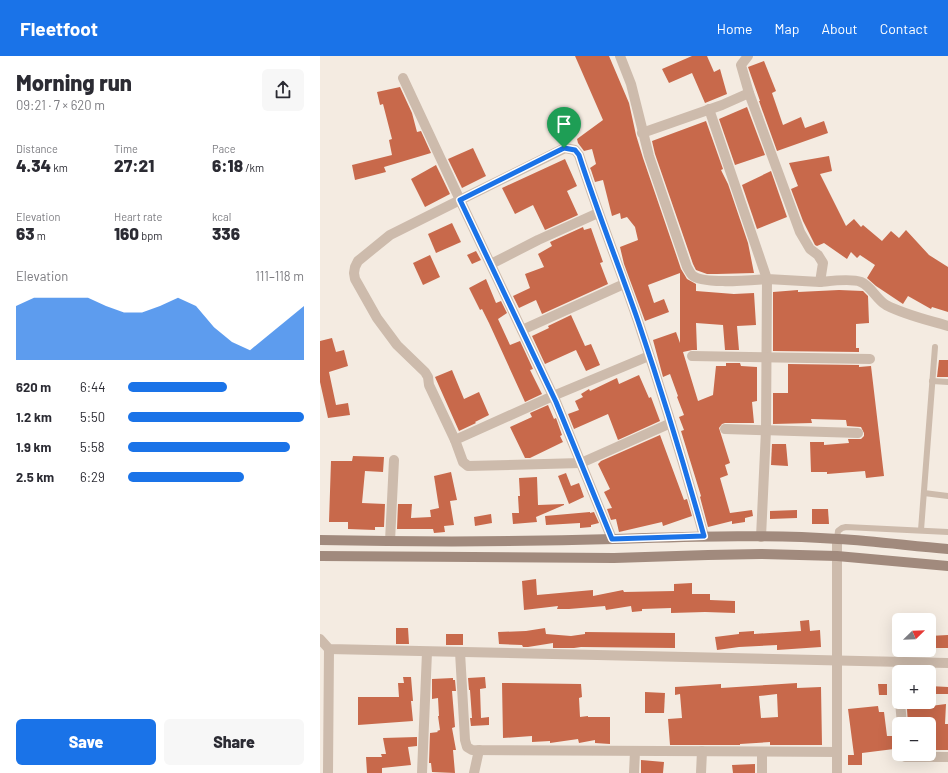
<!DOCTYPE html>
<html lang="en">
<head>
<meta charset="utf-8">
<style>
  :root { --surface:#fff; --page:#f7f7f7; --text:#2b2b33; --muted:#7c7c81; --accent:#1a73e8 }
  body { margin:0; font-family:Barlow,sans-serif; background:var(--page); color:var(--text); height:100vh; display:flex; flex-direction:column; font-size:15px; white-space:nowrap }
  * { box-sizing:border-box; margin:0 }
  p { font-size:13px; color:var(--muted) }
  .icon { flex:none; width:22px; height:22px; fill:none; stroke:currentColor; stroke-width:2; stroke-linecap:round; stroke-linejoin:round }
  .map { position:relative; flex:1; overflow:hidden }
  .side { display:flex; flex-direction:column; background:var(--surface); width:320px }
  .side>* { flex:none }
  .needle { width:26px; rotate:67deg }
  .controls { position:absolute; left:572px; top:557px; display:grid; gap:8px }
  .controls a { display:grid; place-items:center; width:44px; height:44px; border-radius:6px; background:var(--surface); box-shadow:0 4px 16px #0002; font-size:20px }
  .pin { position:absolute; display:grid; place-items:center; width:34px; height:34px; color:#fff; margin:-41px -17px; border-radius:50% 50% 50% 0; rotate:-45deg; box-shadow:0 0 4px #0007 }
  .pin .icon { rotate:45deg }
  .round { display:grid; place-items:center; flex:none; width:42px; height:42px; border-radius:6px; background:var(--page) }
  .overview { display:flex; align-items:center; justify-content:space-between; height:68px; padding:0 16px }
  h1 { font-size:22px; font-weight:800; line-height:30px }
  .metrics { display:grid; grid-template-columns:repeat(3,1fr); gap:6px; height:68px; padding:4px 16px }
  .metrics div { display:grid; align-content:center }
  .metrics b { font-size:17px; font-weight:800 }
  .metrics small { font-size:11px; font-weight:400 }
  .metrics p { font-size:11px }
  .chart { height:112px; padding:8px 16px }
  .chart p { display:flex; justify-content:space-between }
  .chart svg { width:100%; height:72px; margin-top:4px; fill:var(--accent); opacity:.7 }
  .cta { display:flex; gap:8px; margin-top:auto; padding:8px 16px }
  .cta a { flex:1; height:46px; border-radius:6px; background:var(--accent); color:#fff; font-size:16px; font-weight:800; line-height:46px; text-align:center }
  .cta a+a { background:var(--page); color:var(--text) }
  ul { padding:0 16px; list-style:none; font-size:13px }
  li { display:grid; grid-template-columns:64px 48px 1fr; align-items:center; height:30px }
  li i { height:10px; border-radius:5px; background:var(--accent) }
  header { display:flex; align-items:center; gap:24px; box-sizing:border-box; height:56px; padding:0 20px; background:var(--accent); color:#fff }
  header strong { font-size:19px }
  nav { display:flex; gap:22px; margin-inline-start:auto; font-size:14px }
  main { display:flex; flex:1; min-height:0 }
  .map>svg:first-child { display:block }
  .building { fill:#c8694b; fill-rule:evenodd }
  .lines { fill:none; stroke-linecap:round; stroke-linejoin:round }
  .service { stroke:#cdbbac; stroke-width:6 }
  .minor { stroke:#cdbbac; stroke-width:10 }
  .secondary { stroke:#a18a7d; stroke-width:10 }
  .route-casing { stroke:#fff; stroke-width:8 }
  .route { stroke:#1a73e8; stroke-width:5 }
</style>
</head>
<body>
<header>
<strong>Fleetfoot</strong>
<nav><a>Home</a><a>Map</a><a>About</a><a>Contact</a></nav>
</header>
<main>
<section class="side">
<div class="overview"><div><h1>Morning run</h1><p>09:21 · 7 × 620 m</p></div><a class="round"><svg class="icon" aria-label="share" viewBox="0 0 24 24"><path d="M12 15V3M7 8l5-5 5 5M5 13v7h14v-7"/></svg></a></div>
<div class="metrics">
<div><p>Distance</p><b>4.34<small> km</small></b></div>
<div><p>Time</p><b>27:21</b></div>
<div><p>Pace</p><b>6:18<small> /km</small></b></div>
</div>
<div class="metrics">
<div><p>Elevation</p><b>63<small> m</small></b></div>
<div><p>Heart rate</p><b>160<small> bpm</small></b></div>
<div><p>kcal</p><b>336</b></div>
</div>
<div class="chart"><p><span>Elevation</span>111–118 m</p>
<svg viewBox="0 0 160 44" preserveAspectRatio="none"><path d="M0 44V11L10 6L20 6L30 6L40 6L50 11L60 15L70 15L80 11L90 6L100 11L110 24L120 33L130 38L140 29L150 20L160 11V44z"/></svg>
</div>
<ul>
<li><b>620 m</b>6:44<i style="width:56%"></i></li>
<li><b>1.2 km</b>5:50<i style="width:100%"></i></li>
<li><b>1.9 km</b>5:58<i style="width:92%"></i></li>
<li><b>2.5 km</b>6:29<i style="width:66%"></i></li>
</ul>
<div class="cta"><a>Save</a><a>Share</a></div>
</section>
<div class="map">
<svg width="628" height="717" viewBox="0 0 628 717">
  <rect width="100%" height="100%" fill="#f4ebe1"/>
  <g class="building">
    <path d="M255,0h34l20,47 7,32 7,23 38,111 6,10 9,5v7l38,3 20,-1 2,32 -19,1 2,24h-14l-2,-25 -27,-2 1,27h-5l-9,2 15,49 15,-6 3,-29h10v-3h14l1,3 16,1v34l-5,1 2,21h-29l-3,1 -3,4 11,35 -5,2 3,10 -8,3 10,35 22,-3 1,6 -8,2v4l-13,2v-3l-24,6 -8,-30 1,-1 -20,-65 3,-1 -5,-13 5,-2 -7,-18 1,-1 -8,-22 -7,3 -10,-37 23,-8 4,11v-70l-32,12 6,18 10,-4 5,13 -24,9 -21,-57 -4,-17 18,-7 -3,-13 -8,-10 -6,2 -1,-6 -8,3 -9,-36 -8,2 -4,-12 -1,-2 6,-4 -4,-15 -8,2 -6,-8 -1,-4 26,-19z"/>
    <path d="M372,0h15l7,16 6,-3 7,25 -22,9 -13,-30 -23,10 -7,-14z"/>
    <path d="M444,5l12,30 -4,2 11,32 18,-8 4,11 19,-7 4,12 -51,18 -18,-50h1l-12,-34z"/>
    <path d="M80,31l12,26 5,19 4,-1 10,22 -47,14 2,5 -31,8 -3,-15 40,-10 -3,-15 3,-1 -9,-35 -3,1 -3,-13z"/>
    <path d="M427,51l18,48 -30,10 -16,-46z"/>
    <path d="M386,65l17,48 -2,1 7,14 20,59 6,30 -37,1h-10l-11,-4 -3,-6 -38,-110 -3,-13z"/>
    <path d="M153,92l13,28 -24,12 -14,-29z"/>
    <path d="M509,100l3,15 -12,3 26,52 8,-7 7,8 2,-2 19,16 9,-10 8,7 7,-8 23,25 19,12v45l-16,-5 -1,2 -23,-13 -5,8 -27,-18 -9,-8 8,-13 -15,-10 -3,3 -6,-6 -4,7 -23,-16 -7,3 -2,-1 -12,-24 -12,-32 7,-3 -9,-23z"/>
    <path d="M245,103l12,27 -10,5 11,24 -33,15 -12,-25 -18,9 -13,-26z"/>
    <path d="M116,109l14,29 -25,13 -14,-28z"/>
    <path d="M451,115l16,46 -30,12 -15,-44z"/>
    <path d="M132,167l9,19 -25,11 -8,-19z"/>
    <path d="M263,171l1,3 7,-2 12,34 -3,1 8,21 -66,30 -6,-14 -17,8 -6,-12 17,-8 -5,-14 19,-7 -6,-13 14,-8 -2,-4z"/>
    <path d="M156,195l5,9 -9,4 -5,-9z"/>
    <path d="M110,199l10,22 -17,8 -10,-22z"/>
    <path d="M166,223l10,24 5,-2 6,12 -9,6 12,26 10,-4 13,28 -3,1 12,24 -17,8 -36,-79 -7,-14 -2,1 -11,-22z"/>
    <path d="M478,234v2l41,-2 24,1 5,5 1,27 -13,1v24h3v4l-86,-1v-59z"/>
    <path d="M251,259l14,31 6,-2 9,21 -14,6 -10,-21 -31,14 -13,-28 17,-8 -1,-2z"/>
    <path d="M12,282l4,14 8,-2 4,16 -19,6 7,33 12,-2 2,12 -22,3 -8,-36v-41z"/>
    <path d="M619,304h9v17h-11z"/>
    <path d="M468,308l71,1v2l12,-1 13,110 -18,2 -1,-7 -38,3v-2h-16l-1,-30h14v3l25,-2 -1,-4h13l3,-3v-3l-3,-6 -14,-1 -1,-6 -35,-1 1,4 -39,1v-31h15z"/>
    <path d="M132,314l12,29 15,-7 10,23 -14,7 1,1 -17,8 -24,-54z"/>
    <path d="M319,319l10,23 2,-1 9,24 -42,19 -10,-26 -34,15 -6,-15 11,-4 -4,-9 8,-4 -2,-3 8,-5 1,2 27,-13 2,6z"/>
    <path d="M228,349l6,14 2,-1 6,17 -2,1 3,6 -33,16h-5l-15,-31 22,-10 -2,-4z"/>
    <path d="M340,379l24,65 3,-1 5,17 -29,10 -1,-4 -43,10 -3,-13 -5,1 -4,-11 5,-1 -8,-16 6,-3 -12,-25 3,-3z"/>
    <path d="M452,388h14l2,22 -17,-1z"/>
    <path d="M33,400l31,1 -1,15 -18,-1 -3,32 23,1 -1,23h-9v3l-27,-1v-7h-19l2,-61h21z"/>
    <path d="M131,416l6,28 -7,1 4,24 -10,1 1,6 -11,1 -1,-4h-36l1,-25h14l-1,14 20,-1 -1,-7 9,-2 -5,-32z"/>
    <path d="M246,417l5,13 8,-3 5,14 -15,7 -11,-28z"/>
    <path d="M217,421l1,28 26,-1v1l-28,12 1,5 -24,2 -1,-11h7l-1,-17h2l-1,-18z"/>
    <path d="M492,453h16l1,15h-17z"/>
    <path d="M477,454v8l-27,1v-8z"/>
    <path d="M270,456v1l4,-1 5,11 -8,2v2l-11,1v-5l-34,2 -1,-9z"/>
    <path d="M171,458l1,9 -17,3 -1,-9z"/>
    <path d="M216,523l1,16 56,-5v6l30,-6 1,2 50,-1v-7l18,-1v11h18v6l25,1v12l-30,-1 -34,1v-5l-29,1v2l-10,1 -1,-6 -25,4 -1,-4 -36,3h-12l1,-3 -34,4 -2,-29z"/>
    <path d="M489,564l1,11 10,-1 1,17 -44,3v-5l-38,2 -22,3 -2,-13 24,-3v-2l15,-1v3l47,-3 -1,-10z"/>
    <path d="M76,572h12l1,16h-13z"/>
    <path d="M225,572l1,6 25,2 14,-2v-2l90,1v15l-94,-1 -7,1h-21v-5l-25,4h-5l-1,-2 -23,-1 -1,-12 28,-1z"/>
    <rect x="126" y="578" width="17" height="11"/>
    <path d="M628,579v13h-19v-12z"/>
    <path d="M83,621h8l2,24h-2l2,20 -55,4v-28h41l-1,-14h6z"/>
    <path d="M165,621l1,11 -6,1 1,29 8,-1v8l-18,1 -1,-8h2l-2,-28h-1l-1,-12z"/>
    <path d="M133,622v2h2l1,11h-4l3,36 -3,1 4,22h-3l2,23 -23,-1 -1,-9h-2l1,-30 8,-1 -1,-1 3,-1 -2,-14h1l-1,-18 -6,1v-20z"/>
    <path d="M182,627l79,1 1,13 -3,1 1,19 8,-1v1h22v27l-15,-1v-3l-16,3 -1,-4 -28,4v-2l-18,1v-6l-29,2z"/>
    <path d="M477,627v5l24,-1 1,58h-52v-3l-30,2v1h-70l-2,-26 14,-1 -2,-24 -5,1v-8l46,-3v4zM457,638l1,23 -17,1 -2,-22z"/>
    <path d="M558,628h9v11h-8z"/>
    <path d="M609,630l19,1v7h-19z"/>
    <path d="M325,636l20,1 -1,20h-19z"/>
    <path d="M626,648l-1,20h3v26h-19v-26h-21l-1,-15z"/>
    <path d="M558,650l1,6h5l3,24h5l2,13 -32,4v12h-14v-10h6l-6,-46z"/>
    <path d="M97,681v9l-9,1 3,18 -29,3v5h-15l-1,-16h16l-1,-3h5l-3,-16z"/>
    <path d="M321,704l23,2 -1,11h-22z"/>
    <path d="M435,708v9h-22l-1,-8z"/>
  </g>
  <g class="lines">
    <g class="service">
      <path d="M612,325l16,1"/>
      <path d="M604,437l24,3"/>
      <path d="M601,474l14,-183"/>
      <path d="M517,483l1,-8 4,-3 4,-1 102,5"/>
    </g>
    <g class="minor">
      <path d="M300,0l11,28 18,72 38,111c2,3 3,6 5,8 10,10 60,5 75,4l-1,151 -5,107"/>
      <path d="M83,22l57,122 -70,35 -32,26 -3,6 -1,6 1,6 22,39 20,27 28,27 3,5 1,8 26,55"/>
      <path d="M389,53l58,170 53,3 3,-19 -5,-8 -8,-6 -10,-17 -51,-139"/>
      <path d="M322,77l80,-28 27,-12 -8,-28 7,-9"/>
      <path d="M171,208l47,-24 60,-27"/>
      <path d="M500,226c11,-1 31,-4 41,0 10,4 15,17 25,23 19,10 42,15 62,21"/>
      <path d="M202,274l102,-46"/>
      <path d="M329,300l-96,40 -98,44 8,22 5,4 113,-3 90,-40"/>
      <path d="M372,300l178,3"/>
      <path d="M405,373l133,4"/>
      <path d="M292,483l-56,-137 -96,-202 105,-52 10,2 4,5c18,56 40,111 59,166 24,71 46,143 66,215"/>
      <path d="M70,485l4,-81"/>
      <path d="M0,583l9,10 619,14"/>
      <path d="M140,596l5,88 2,7 5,3 365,2"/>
      <path d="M578,606l1,12"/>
      <path d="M580,646l2,22"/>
      <path d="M585,698v3h43"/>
      <path d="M8,717l1,-124"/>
      <path d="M102,717l5,-121"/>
      <path d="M154,717l5,-23"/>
      <path d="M314,717l1,-22"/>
      <path d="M381,717l1,-22"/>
      <path d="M442,717v-21"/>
      <path d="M517,717v-234"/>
    </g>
    <g class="secondary">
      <path d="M0,484c98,2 196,2 294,-1 74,-2 149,-5 224,0 37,2 73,7 110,10"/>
      <path d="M0,500l294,2 94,-3 53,-1 76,2 111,10"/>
    </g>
  </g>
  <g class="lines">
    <defs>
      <path id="route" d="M244,92l11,2 4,5c18,56 40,111 59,166 24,71 46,143 66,215l-92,3 -56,-137 -96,-202z"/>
    </defs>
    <use href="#route" class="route-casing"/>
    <use href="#route" class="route"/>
  </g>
</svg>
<div class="controls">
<a><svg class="needle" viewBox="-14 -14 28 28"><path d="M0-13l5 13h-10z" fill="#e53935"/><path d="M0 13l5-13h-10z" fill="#7c7c81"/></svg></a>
<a>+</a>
<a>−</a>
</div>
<div class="pin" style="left:244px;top:92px;background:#1e9e55"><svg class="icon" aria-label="arrive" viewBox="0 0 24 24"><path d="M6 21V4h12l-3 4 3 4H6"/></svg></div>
</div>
</main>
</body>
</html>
